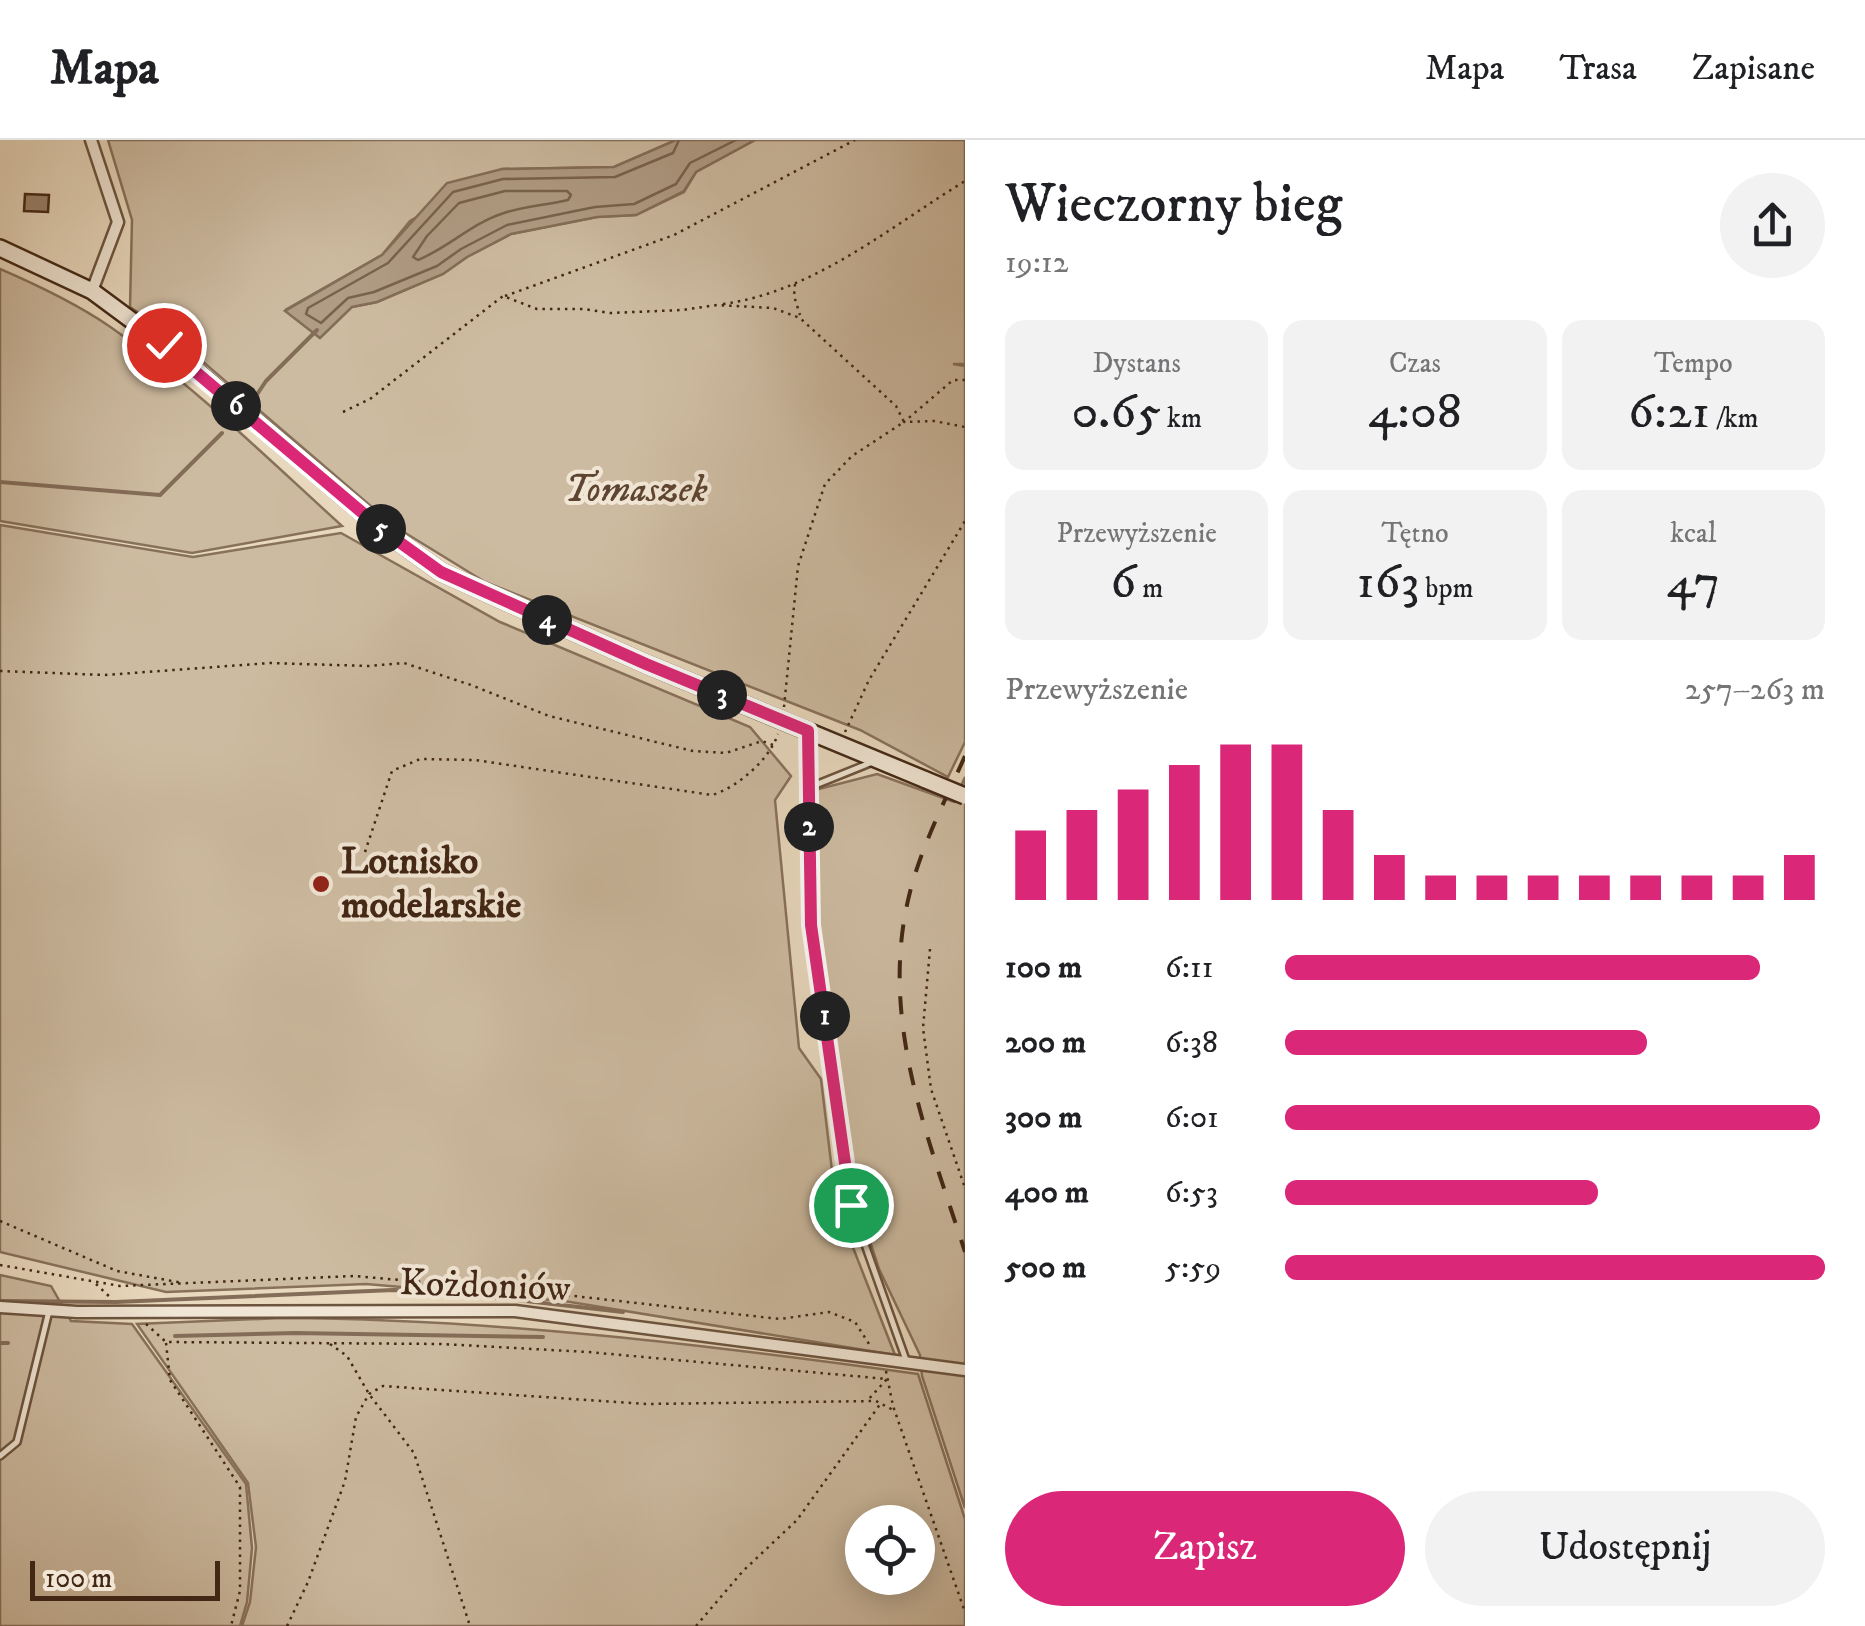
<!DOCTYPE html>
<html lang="pl">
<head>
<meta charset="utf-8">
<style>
  :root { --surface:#fff; --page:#f2f2f2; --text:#202124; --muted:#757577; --line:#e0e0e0; --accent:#db2777 }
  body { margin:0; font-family:"IM FELL DW Pica",serif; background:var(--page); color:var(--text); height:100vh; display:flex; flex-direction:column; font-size:38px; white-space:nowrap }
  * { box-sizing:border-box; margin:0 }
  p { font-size:32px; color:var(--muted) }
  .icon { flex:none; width:55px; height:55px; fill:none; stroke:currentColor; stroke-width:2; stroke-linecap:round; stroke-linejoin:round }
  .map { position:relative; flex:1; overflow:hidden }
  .details { display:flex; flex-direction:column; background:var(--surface); width:900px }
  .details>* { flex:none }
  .controls { position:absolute; left:845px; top:1365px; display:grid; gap:20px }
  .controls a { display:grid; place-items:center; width:90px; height:90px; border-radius:50%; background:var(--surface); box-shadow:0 5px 25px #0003; font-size:50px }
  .scale { position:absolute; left:30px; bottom:25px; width:190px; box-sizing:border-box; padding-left:10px; border:5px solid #422715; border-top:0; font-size:28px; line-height:35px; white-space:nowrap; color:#422715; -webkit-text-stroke:8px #f1e6d5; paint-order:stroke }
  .pin { position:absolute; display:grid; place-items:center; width:85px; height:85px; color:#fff; margin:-42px; border:5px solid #fff; border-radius:50%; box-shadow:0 2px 10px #0007 }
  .km { position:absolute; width:50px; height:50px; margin:-25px; border-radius:50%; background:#222; color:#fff; font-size:28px; line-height:50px; text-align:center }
  .round { display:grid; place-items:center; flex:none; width:105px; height:105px; border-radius:52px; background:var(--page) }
  .head { display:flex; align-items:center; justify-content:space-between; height:170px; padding:0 40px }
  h1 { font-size:55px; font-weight:600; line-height:75px }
  .figures { display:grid; grid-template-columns:repeat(3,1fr); gap:15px; height:170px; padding:10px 40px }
  .figures div { display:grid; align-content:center; border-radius:20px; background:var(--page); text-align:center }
  .figures b { font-size:50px; font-weight:600 }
  .figures small { font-size:28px; font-weight:400 }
  .figures p { font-size:28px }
  .chart { height:280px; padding:20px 40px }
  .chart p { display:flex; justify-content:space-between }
  .chart svg { width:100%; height:180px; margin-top:10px; stroke:var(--accent); stroke-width:6 }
  .action { display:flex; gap:20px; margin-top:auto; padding:20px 40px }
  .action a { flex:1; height:115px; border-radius:60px; background:var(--accent); color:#fff; font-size:40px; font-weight:600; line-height:115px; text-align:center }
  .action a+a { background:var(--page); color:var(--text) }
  ul { padding:0 40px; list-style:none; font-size:32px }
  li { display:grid; grid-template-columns:160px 120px 1fr; align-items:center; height:75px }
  li i { height:25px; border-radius:12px; background:var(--accent) }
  header { display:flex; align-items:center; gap:60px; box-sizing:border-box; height:140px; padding:0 50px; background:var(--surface); border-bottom:2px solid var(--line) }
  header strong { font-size:48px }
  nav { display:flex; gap:55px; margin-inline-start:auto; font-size:35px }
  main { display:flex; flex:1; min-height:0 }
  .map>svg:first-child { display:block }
  .green { fill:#cdbba1; stroke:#88715b; stroke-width:2.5; fill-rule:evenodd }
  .water { fill:#b09c85; stroke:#846d58; stroke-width:2.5 }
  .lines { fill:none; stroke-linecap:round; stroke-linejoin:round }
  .shore { stroke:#79624d; stroke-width:2.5 }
  .stream { stroke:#846d58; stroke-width:4 }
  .building { fill:#99846d; stroke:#422715; stroke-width:2.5 }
  .lane-casing { stroke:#6c543f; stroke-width:10 }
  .street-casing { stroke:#6c543f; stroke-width:15 }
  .secondary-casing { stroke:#422715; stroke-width:20 }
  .path { stroke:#422715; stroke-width:2.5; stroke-dasharray:2.5 5; stroke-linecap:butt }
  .lane { stroke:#f1e6d5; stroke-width:5 }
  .street { stroke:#f1e6d5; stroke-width:10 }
  .secondary { stroke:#f1e6d5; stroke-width:15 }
  .rail { stroke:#422715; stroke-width:4; stroke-dasharray:18 18; stroke-linecap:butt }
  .secondary-bridge-casing { stroke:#422715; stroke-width:20; stroke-linecap:butt }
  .secondary-bridge { stroke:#f1e6d5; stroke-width:15 }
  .route-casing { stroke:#fff; stroke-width:20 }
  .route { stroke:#db2777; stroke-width:12 }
  .poi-dot { fill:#8f2418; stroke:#f1e6d5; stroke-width:4 }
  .labels { text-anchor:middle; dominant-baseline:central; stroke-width:8; stroke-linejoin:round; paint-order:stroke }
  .park-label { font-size:38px; font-style:italic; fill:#5e4531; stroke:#f1e6d5 }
  .poi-label { font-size:38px; font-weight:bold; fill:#422715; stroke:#f1e6d5; text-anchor:start }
  .street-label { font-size:38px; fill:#422715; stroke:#f1e6d5 }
</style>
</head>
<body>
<header>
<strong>Mapa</strong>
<nav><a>Mapa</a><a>Trasa</a><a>Zapisane</a></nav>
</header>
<main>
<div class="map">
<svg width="965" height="1486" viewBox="0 0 965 1486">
  <rect width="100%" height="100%" fill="#e9d9be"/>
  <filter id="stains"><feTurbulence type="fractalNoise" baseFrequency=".002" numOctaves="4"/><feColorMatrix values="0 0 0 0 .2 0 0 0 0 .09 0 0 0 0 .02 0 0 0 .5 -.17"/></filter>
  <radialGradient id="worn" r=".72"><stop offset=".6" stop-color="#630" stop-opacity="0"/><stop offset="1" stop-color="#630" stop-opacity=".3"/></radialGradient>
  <g class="green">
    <path d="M108,0h568l-62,27 -112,2 -92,52 -28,34 -97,55 67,-3 25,-5 66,-28 24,-17 44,-23 86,-17 39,-2 48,-23 12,-20 59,-32h210v224h-12l12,2v376l-17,35 -88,-47 -375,-148 -91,-56 -221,-190 -43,-29 2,-87z"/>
    <path d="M0,129c37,16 75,34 109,57 83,58 157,131 233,200l-150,27 -192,-32z"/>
    <path d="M0,385l193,32 148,-24 159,89 250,105 41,49 -16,24 24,248 22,31 15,125 59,151 -331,-54 -198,-17 -200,8 -166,-40z"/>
    <path d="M877,634l77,28 11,-25v731l-43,-132 -2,-21 -41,-86 -22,-67 -38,-274 -4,-138z"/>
    <path d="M0,1135l51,11 20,35 61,3 114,160 6,64 -5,54 -7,24h-240z"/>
    <path d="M282,1178c214,1 425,27 636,56l47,145v107h-723l8,-24 6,-55 -8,-64 -111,-159zM862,1382h56v56h-56z"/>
  </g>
  <path class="water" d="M676,0h79l-59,32 -12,19 -48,24 -39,2 -86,17 -44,23 -24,17 -66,28 -25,5 -32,31 -35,-27 97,-56 65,-72 55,-14 112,-2z"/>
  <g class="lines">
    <g class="shore">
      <path d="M679,0l-6,13 -58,24 -112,2 -50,13 -65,71 -80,45 -2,6 15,9 27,-25 26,-6 63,-26 24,-17 46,-24 88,-18 39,-3 42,-20 14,-21 46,-23"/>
      <path d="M567,51l4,4 -3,5c-21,5 -44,6 -64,13 -32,10 -56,35 -86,47l-5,-3 14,-21 32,-33 46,-12z"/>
    </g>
    <g class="stream">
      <path d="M256,256l10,-15 51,-51"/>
      <path d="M0,342l160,13 62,-62"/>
      <path d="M0,1161l116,1 277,-12 45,1 185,21"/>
      <path d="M175,1196l120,-3 248,4"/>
      <path d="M0,1203h8"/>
    </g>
  </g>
  <path class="building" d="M25,54l24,1 -1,17 -24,-1z"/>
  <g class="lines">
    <defs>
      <g id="lane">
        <path d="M808,594l3,191 40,280 55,155"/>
        <path d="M808,648l62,-25"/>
        <path d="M0,1316l17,-14 32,-131"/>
      </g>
      <g id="street">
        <path d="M91,0l27,82 -26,69"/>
        <path d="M0,1167l77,5 438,-1 450,59"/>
      </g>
      <path id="secondary" d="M0,108l92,43 73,54 219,186 57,41 205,92 280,116"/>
    </defs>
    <use href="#lane" class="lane-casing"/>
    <use href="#street" class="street-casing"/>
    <use href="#secondary" class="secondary-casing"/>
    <g class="path">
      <path d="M795,144l-1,12 6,19"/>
      <path d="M505,156l169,-61 181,-95"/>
      <path d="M723,164c90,-12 167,-77 242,-123"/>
      <path d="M965,240h-12l-49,42 30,-1 31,6"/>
      <path d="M343,272l27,-13 133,-103 34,13h47l26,4 72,-3 35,-5 56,3 27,10 96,88 8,16 -52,34 -27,28 -27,82 -14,141"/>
      <path d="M0,531l105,4 165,-12 98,3 36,-3 67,22 78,31 144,35 33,2 36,-12 11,4"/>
      <path d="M845,592l24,-52 96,-159"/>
      <path d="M365,712l27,-81 28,-12 55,1 237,35c26,-8 57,-35 66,-61"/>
      <path d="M930,809l-7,79 8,61 34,99"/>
      <path d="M0,1081l117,50 66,12"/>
      <path d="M0,1125l120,21 234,-10 184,16 242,27 49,-7 26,10 14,22"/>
      <path d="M96,1144l16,15"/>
      <path d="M146,1184l20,18 276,2 146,8 299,27 -20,22"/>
      <path d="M166,1203l4,37 70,107v104l-9,35"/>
      <path d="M330,1204l17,12 22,38 45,59 56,173"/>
      <path d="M886,1231l7,35 72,206"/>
      <path d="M287,1486l21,-44 37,-101 11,-64 13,-23 14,-8 263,18 230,-3 19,10"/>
      <path d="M696,1486l47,-55 54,-51 84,-117"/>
    </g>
    <use href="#lane" class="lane"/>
    <use href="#street" class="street"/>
    <use href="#secondary" class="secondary"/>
    <path class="rail" d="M965,616c-20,45 -43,89 -55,136 -32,125 17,242 55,360"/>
    <defs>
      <path id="secondary-bridge" d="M926,640l39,16"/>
    </defs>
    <use href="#secondary-bridge" class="secondary-bridge-casing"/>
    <use href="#secondary-bridge" class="secondary-bridge"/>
  </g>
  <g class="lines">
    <defs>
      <path id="route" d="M164,205l220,186 57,41 205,92 162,67 3,194 40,280"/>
    </defs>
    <use href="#route" class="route-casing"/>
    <use href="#route" class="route"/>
  </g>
  <circle class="poi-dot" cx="321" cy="744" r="10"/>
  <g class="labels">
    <g class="park-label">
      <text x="636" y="350">Tomaszek</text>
    </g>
    <g class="poi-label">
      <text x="341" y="722">Lotnisko<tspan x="341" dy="44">modelarskie</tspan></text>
    </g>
    <g class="street-label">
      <text transform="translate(485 1146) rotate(2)">Kożdoniów</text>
    </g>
  </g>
  <rect width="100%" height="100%" filter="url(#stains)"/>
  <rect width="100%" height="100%" fill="url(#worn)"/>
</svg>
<div class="controls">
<a><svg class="icon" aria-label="locate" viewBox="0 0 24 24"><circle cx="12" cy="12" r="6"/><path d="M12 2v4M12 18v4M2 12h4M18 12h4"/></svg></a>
</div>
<div class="scale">100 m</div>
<div class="pin" style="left:851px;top:1065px;background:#1e9e55"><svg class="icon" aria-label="arrive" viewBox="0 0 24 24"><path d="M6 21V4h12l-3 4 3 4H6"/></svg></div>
<div class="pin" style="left:164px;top:205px;background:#d93025"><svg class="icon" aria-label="check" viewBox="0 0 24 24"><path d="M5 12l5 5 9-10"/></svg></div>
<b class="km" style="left:825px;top:876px">1</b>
<b class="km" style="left:809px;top:687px">2</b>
<b class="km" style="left:722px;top:555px">3</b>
<b class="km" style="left:547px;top:480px">4</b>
<b class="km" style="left:381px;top:389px">5</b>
<b class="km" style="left:236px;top:266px">6</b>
</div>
<section class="details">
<div class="head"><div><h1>Wieczorny bieg</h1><p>19:12</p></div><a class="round"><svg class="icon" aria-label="share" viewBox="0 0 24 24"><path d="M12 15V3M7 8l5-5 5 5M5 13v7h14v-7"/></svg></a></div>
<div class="figures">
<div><p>Dystans</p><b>0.65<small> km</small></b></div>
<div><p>Czas</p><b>4:08</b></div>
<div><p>Tempo</p><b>6:21<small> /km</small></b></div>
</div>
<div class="figures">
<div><p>Przewyższenie</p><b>6<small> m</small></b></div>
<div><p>Tętno</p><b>163<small> bpm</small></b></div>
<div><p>kcal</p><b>47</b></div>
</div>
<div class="chart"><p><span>Przewyższenie</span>257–263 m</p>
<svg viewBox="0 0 160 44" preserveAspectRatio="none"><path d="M5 44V27M15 44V22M25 44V17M35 44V11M45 44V6M55 44V6M65 44V22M75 44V33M85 44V38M95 44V38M105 44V38M115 44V38M125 44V38M135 44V38M145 44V38M155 44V33"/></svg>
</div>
<ul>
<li><b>100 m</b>6:11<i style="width:88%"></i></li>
<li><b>200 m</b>6:38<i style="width:67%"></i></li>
<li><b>300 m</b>6:01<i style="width:99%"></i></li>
<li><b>400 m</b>6:53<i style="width:58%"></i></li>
<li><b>500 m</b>5:59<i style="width:100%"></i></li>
</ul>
<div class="action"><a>Zapisz</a><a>Udostępnij</a></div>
</section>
</main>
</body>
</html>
